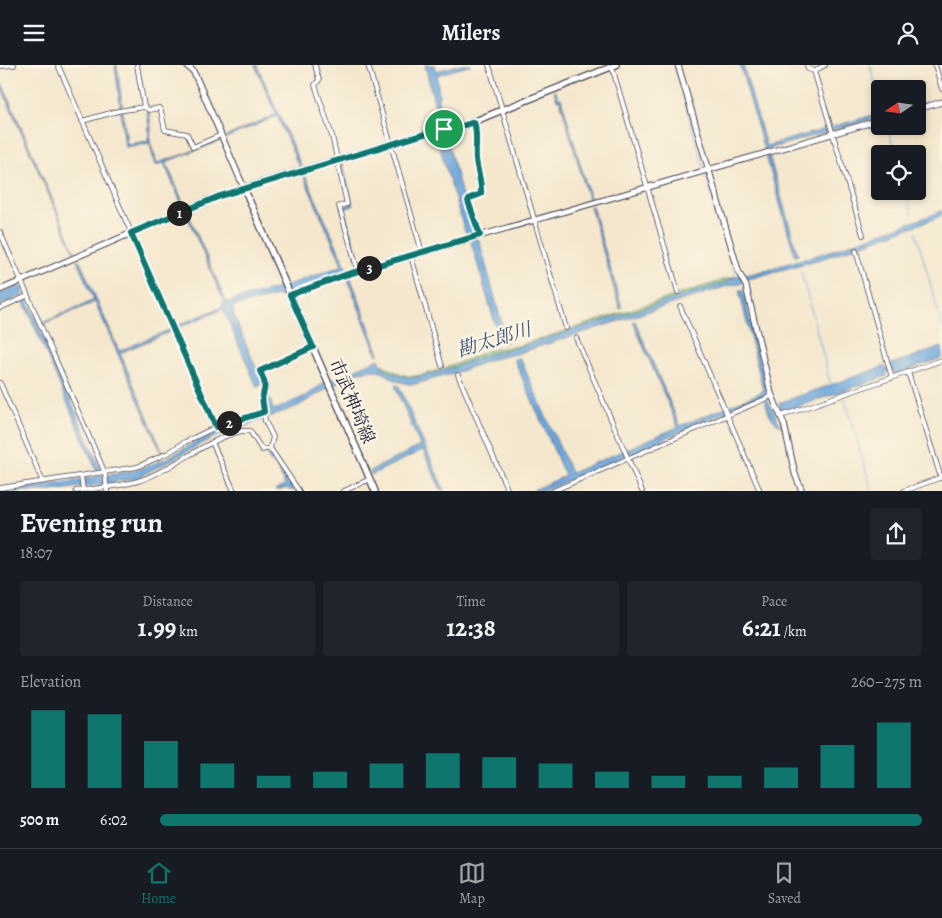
<!DOCTYPE html>
<html lang="en">
<head>
<meta charset="utf-8">
<style>
  :root { --surface:#171b24; --page:#20242c; --text:#f1f3f6; --muted:#9ea1a6; --line:#363941; --accent:#0f766e }
  body { margin:0; font-family:Alegreya,"Noto Serif JP",serif; background:var(--page); color:var(--text); height:100vh; display:flex; flex-direction:column; font-size:19px; white-space:nowrap }
  * { box-sizing:border-box; margin:0 }
  p { font-size:16px; color:var(--muted) }
  .icon { flex:none; width:28px; height:28px; fill:none; stroke:currentColor; stroke-width:2; stroke-linecap:round; stroke-linejoin:round }
  .map { position:relative; height:426px; overflow:hidden }
  .details { display:flex; flex-direction:column; background:var(--surface); flex:1 }
  .details>* { flex:none }
  .needle { width:32px; rotate:257deg }
  .buttons { position:absolute; left:871px; top:15px; display:grid; gap:10px }
  .buttons a { display:grid; place-items:center; width:55px; height:55px; border-radius:5px; background:var(--surface); box-shadow:0 2px 8px #0003; font-size:25px }
  .pin { position:absolute; display:grid; place-items:center; width:42px; height:42px; color:#fff; margin:-21px; border:2px solid #fff; border-radius:50%; box-shadow:0 1px 5px #0007 }
  .km { position:absolute; width:25px; height:25px; margin:-12px; border-radius:50%; background:#222; color:#fff; font-size:14px; line-height:25px; text-align:center }
  .round { display:grid; place-items:center; flex:none; width:52px; height:52px; border-radius:5px; background:var(--page) }
  .summary { display:flex; align-items:center; justify-content:space-between; height:85px; padding:0 20px }
  h1 { font-size:28px; font-weight:700; line-height:38px }
  .metrics { display:grid; grid-template-columns:repeat(3,1fr); gap:8px; height:85px; padding:5px 20px }
  .metrics div { display:grid; align-content:center; border-radius:5px; background:var(--page); text-align:center }
  .metrics b { font-size:25px; font-weight:700 }
  .metrics small { font-size:14px; font-weight:400 }
  .metrics p { font-size:14px }
  .chart { height:140px; padding:10px 20px }
  .chart p { display:flex; justify-content:space-between }
  .chart svg { width:100%; height:90px; margin-top:5px; stroke:var(--accent); stroke-width:6 }
  ul { padding:0 20px; list-style:none; font-size:16px }
  li { display:grid; grid-template-columns:80px 60px 1fr; align-items:center; height:38px }
  li i { height:12px; border-radius:6px; background:var(--accent) }
  header { display:flex; justify-content:space-between; align-items:center; height:65px; padding:0 20px; background:var(--surface); font-size:22px; font-weight:700 }
  .dock { display:flex; justify-content:space-around; align-items:center; height:70px; border-top:1px solid var(--line); background:var(--surface); font-size:14px; color:var(--muted) }
  .dock a { display:grid; justify-items:center; gap:2px }
  .dock .selected { color:var(--accent) }
  .map>svg:first-child { display:block }
  .green { fill:#87c67d; stroke:#54745c }
  .water { fill:#6ba5da; stroke:#46648a }
  .lines { fill:none; stroke-linecap:round; stroke-linejoin:round }
  .stream { stroke:#6ba5da; stroke-width:1 }
  .minor-casing { stroke:#424051; stroke-width:5.5 }
  .tertiary-casing { stroke:#424051; stroke-width:7 }
  .secondary-casing { stroke:#424051; stroke-width:8 }
  .minor { stroke:#fff; stroke-width:4 }
  .tertiary { stroke:#fff; stroke-width:5 }
  .secondary { stroke:#fff; stroke-width:5.5 }
  .route-casing { stroke:#fff; stroke-width:10 }
  .route { stroke:#0f766e; stroke-width:6 }
  .labels { text-anchor:middle; dominant-baseline:central; stroke-width:5; stroke-linejoin:round; paint-order:stroke }
  .street-label { font-size:18px; fill:#22223b; stroke:#fcf5e5 }
  .water-label { font-size:19px; font-style:italic; fill:#3f567b; stroke:#fcf5e5 }
</style>
</head>
<body>
<header><svg class="icon" aria-label="menu" viewBox="0 0 24 24"><path d="M4 6h16M4 12h16M4 18h16"/></svg>Milers<svg class="icon" aria-label="person" viewBox="0 0 24 24"><circle cx="12" cy="8" r="4"/><path d="M4 21q1-7 8-7t8 7"/></svg></header>
<div class="map">
<svg width="942" height="426" viewBox="0 0 942 426">
  <rect width="100%" height="100%" fill="#fcf5e5"/>
  <filter id="ink" filterUnits="userSpaceOnUse"><feTurbulence type="fractalNoise" baseFrequency=".02" numOctaves="2"/><feDisplacementMap in="SourceGraphic" scale="10" xChannelSelector="R" yChannelSelector="G"/><feConvolveMatrix kernelMatrix="1 2 1 2 8 2 1 2 1" color-interpolation-filters="sRGB"/></filter>
  <filter id="wash" filterUnits="userSpaceOnUse"><feTurbulence type="fractalNoise" baseFrequency=".0096" numOctaves="4" result="noise"/><feDisplacementMap in="SourceGraphic" scale="20" xChannelSelector="R" yChannelSelector="G"/><feGaussianBlur stdDeviation="1.12" result="paint"/><feColorMatrix in="noise" values="0 0 0 0 0 0 0 0 0 0 0 0 0 0 0 0 0 1.4 0 .05"/><feComposite in="paint" operator="in"/></filter>
  <g filter="url(#wash)">
    <rect width="100%" height="100%" fill="#f4e7cd"/>
    <path class="green" d="M736,211l-9,6c-68,21 -135,45 -204,64 -12,3 -25,5 -37,9 -19,6 -57,24 -76,23 -9,-1 -26,-7 -30,-15 8,5 19,11 28,13 19,2 61,-18 79,-25 10,-3 21,-4 31,-5z"/>
    <g class="water">
      <path d="M115,0h2l10,79 21,-3 1,-14 -2,-15h2l2,15 -1,15 7,21 30,-10 32,-14 1,2 -54,21 19,45h-2l-19,-44 -9,2 -5,-21 -1,-1 -24,4z"/>
      <path d="M255,0h2l45,103 -2,1 -23,-53 -51,22 -1,-1 51,-23z"/>
      <path d="M425,0h9l2,6 22,-6h13l-34,10 2,21 -1,3 5,23v9l2,1 18,67 3,3 10,31 -2,2 1,4 4,1 28,102 -6,1 -3,-9 -27,-92 2,-2 -2,-4h-3l-4,-7 -28,-94 3,-3 -2,-17z"/>
      <path d="M740,0h3l23,81 114,-33v4l-116,33z"/>
      <path d="M0,14l76,175h-1l-75,-170z"/>
      <path d="M554,26h2l2,7h3l30,103h-2l-29,-101h-3z"/>
      <path d="M769,90l29,100 -3,1 -29,-100z"/>
      <path d="M342,96l11,45 -9,3 17,58h-2l-18,-59 9,-3 -9,-43z"/>
      <path d="M302,108h2l44,98 -66,24 -47,11 -3,2 4,13 27,63 -6,3 -34,-78 -48,20 -1,-2 48,-20 2,-5 -38,-89h2l38,89 53,-14 62,-22 1,-2z"/>
      <path d="M590,141h2l30,102 -2,1z"/>
      <path d="M942,145v5l-8,4 -110,39 -75,21 -10,5 -8,1 -215,69 -24,5 -31,12 -45,13h-7l-12,-3 -13,-8 -9,-3 -16,2 -20,10 -43,25 -85,32 -74,39 -52,9v-3l-4,1v2l-29,4h-48l77,-11v2h3v-3l54,-9 27,-11 52,-29 47,-14 6,-4v-2l-4,-1 -2,-12 4,-2 5,14h4l28,-13 19,-13 55,-24 3,7 11,7 16,5 11,-1 38,-11 28,-11 37,-9 204,-64 9,-6 15,-2 73,-21 108,-38z"/>
      <path d="M79,194l40,92 52,-22 1,2 -52,22 43,100 -1,1 -67,-152 -52,22 -1,-1 52,-23 -17,-40z"/>
      <path d="M350,211l29,78 -2,1 -30,-78z"/>
      <path d="M18,221l3,1 3,8 -24,10v-11z"/>
      <path d="M739,225h4l25,104 -2,2 15,30c-6,-3 -13,-11 -14,-19 -2,-5 0,-7 -4,-11l-217,94h-13l32,-14 -51,-117 6,-1 51,115 107,-46 -45,-105 2,-1 45,105 82,-34 1,-2z"/>
      <path d="M27,234l74,171 -1,1 -3,1 -74,-172z"/>
      <path d="M942,282v11l-47,16 -3,-4 -5,2v4l-102,35h-3l-3,-8 106,-37 1,4 5,-2v-4z"/>
      <path d="M397,320l2,1 45,104h-3l-18,-40 -52,25 -1,-4 50,-25 -25,-60z"/>
      <path d="M268,388h3l16,26 10,11h-8l-2,-2 -6,2h-6l10,-5 -9,-20 -7,-5 -2,-5z"/>
    </g>
    <g class="lines">
      <g class="stream">
        <path d="M674,0l30,103"/>
        <path d="M870,0l10,37"/>
        <path d="M887,61l8,28"/>
        <path d="M706,110l29,98"/>
        <path d="M905,126l7,23"/>
        <path d="M199,142l8,-3"/>
        <path d="M188,148l8,-4"/>
        <path d="M916,167l26,94"/>
        <path d="M801,206l30,114"/>
        <path d="M844,332l28,94"/>
      </g>
    </g>
  </g>
  <g filter="url(#ink)">
    <g class="lines">
      <defs>
        <g id="minor">
          <path d="M58,0l158,362"/>
          <path d="M137,0l7,42"/>
          <path d="M315,0l4,15 -4,5 17,51 15,68 -8,2 19,65"/>
          <path d="M368,0l54,187"/>
          <path d="M489,0l77,263"/>
          <path d="M807,0l1,4 6,2 49,164"/>
          <path d="M935,0l7,24"/>
          <path d="M0,1l14,-1"/>
          <path d="M612,2l66,225"/>
          <path d="M814,6l11,-6"/>
          <path d="M82,56l36,-10 26,-4 5,3 10,-2 2,3 4,19 22,4 6,13 28,-12"/>
          <path d="M475,57c3,12 -1,24 1,36 1,13 6,23 5,36l-11,4 -2,3 11,34"/>
          <path d="M0,167l105,241 2,18"/>
          <path d="M856,186l36,127"/>
          <path d="M411,191l31,110"/>
          <path d="M680,241l80,185"/>
          <path d="M0,243l27,-12"/>
          <path d="M576,273l66,153"/>
          <path d="M908,307l34,-12"/>
          <path d="M458,310l50,116"/>
          <path d="M0,318l43,99"/>
          <path d="M781,351l127,-44 33,106"/>
          <path d="M212,377l22,49"/>
          <path d="M270,383l3,-11 -8,-16 -3,-25 4,-7v-4l-6,-14 53,-24"/>
          <path d="M270,383l29,43"/>
          <path d="M81,411l2,14"/>
          <path d="M0,423l137,-21 31,-14 17,-11 31,-15 48,-15"/>
          <path d="M76,426c20,-3 42,-4 62,-10 24,-7 52,-28 75,-39 10,-5 26,-13 37,-11l12,19 8,-2"/>
          <path d="M344,426l26,-12"/>
          <path d="M553,426l219,-95"/>
          <path d="M904,426l38,-14"/>
        </g>
        <g id="tertiary">
          <path d="M678,0l61,208 7,13 25,107 13,31 11,50 7,17"/>
          <path d="M918,44l24,-7"/>
          <path d="M0,225l208,-90 36,-12 -48,-111 -3,-6 -7,-6"/>
          <path d="M290,230l55,-20 535,-155"/>
        </g>
        <path id="secondary" d="M375,426l-131,-303 194,-58 28,-5 36,-15 114,-45"/>
      </defs>
      <use href="#minor" class="minor-casing"/>
      <use href="#tertiary" class="tertiary-casing"/>
      <use href="#secondary" class="secondary-casing"/>
      <use href="#minor" class="minor"/>
      <use href="#tertiary" class="tertiary"/>
      <use href="#secondary" class="secondary"/>
    </g>
  </g>
  <g class="lines" filter="url(#ink)">
    <defs>
      <path id="route" d="M474,57c4,12 1,25 2,37 1,12 6,22 5,35l-11,4 -2,3 12,34 -135,40 -55,20 23,52 -53,24c5,11 6,13 3,24 -2,4 1,12 1,17l-48,15 -85,-194 89,-37 218,-66 24,-4z"/>
    </defs>
    <use href="#route" class="route-casing"/>
    <use href="#route" class="route"/>
  </g>
  <g class="labels">
    <g class="street-label">
      <text transform="translate(352 336) rotate(67)">市武神埼線</text>
    </g>
    <g class="water-label">
      <text transform="translate(494 275) rotate(-17)">勘太郎川</text>
    </g>
  </g>
</svg>
<div class="buttons">
<a><svg class="needle" viewBox="-14 -14 28 28"><path d="M0-13l5 13h-10z" fill="#e53935"/><path d="M0 13l5-13h-10z" fill="#9ea1a6"/></svg></a>
<a><svg class="icon" aria-label="locate" viewBox="0 0 24 24"><circle cx="12" cy="12" r="6"/><path d="M12 2v4M12 18v4M2 12h4M18 12h4"/></svg></a>
</div>
<div class="pin" style="left:444px;top:64px;background:#1e9e55"><svg class="icon" aria-label="arrive" viewBox="0 0 24 24"><path d="M6 21V4h12l-3 4 3 4H6"/></svg></div>
<b class="km" style="left:179px;top:148px">1</b>
<b class="km" style="left:229px;top:358px">2</b>
<b class="km" style="left:369px;top:203px">3</b>
</div>
<section class="details">
<div class="summary"><div><h1>Evening run</h1><p>18:07</p></div><a class="round"><svg class="icon" aria-label="share" viewBox="0 0 24 24"><path d="M12 15V3M7 8l5-5 5 5M5 13v7h14v-7"/></svg></a></div>
<div class="metrics">
<div><p>Distance</p><b>1.99<small> km</small></b></div>
<div><p>Time</p><b>12:38</b></div>
<div><p>Pace</p><b>6:21<small> /km</small></b></div>
</div>
<div class="chart"><p><span>Elevation</span>260–275 m</p>
<svg viewBox="0 0 160 44" preserveAspectRatio="none"><path d="M5 44V6M15 44V8M25 44V21M35 44V32M45 44V38M55 44V36M65 44V32M75 44V27M85 44V29M95 44V32M105 44V36M115 44V38M125 44V38M135 44V34M145 44V23M155 44V12"/></svg>
</div>
<ul>
<li><b>500 m</b>6:02<i style="width:100%"></i></li>
</ul>
</section>
<nav class="dock">
<a class="selected"><svg class="icon" aria-label="home" viewBox="0 0 24 24"><path d="M3 11l9-7 9 7M6 9v11h12V9"/></svg>Home</a>
<a><svg class="icon" aria-label="map" viewBox="0 0 24 24"><path d="M3 6l6-2 6 2 6-2v14l-6 2-6-2-6 2zM9 4v14M15 6v14"/></svg>Map</a>
<a><svg class="icon" aria-label="saved" viewBox="0 0 24 24"><path d="M7 4h10v16l-5-4-5 4z"/></svg>Saved</a>
</nav>
</body>
</html>
